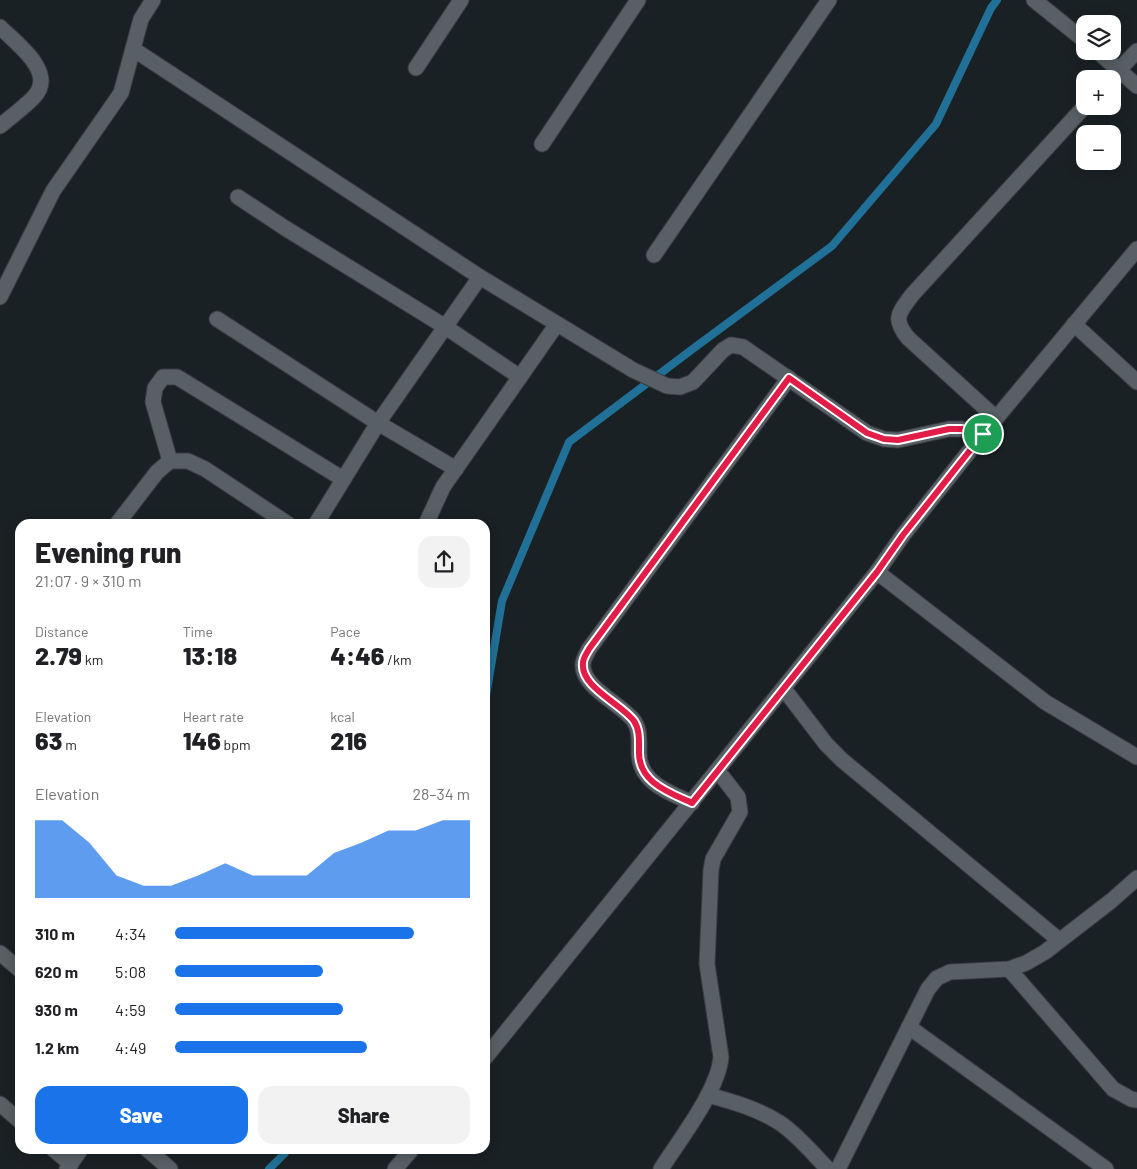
<!DOCTYPE html>
<html lang="en">
<head>
<meta charset="utf-8">
<style>
  :root { --surface:#fff; --page:#f2f2f2; --text:#202124; --muted:#757577; --accent:#1a73e8 }
  body { margin:0; font-family:Barlow,sans-serif; background:var(--page); color:var(--text); height:100vh; display:flex; flex-direction:column; font-size:19px; white-space:nowrap }
  * { box-sizing:border-box; margin:0 }
  p { font-size:16px; color:var(--muted) }
  .icon { flex:none; width:28px; height:28px; fill:none; stroke:currentColor; stroke-width:2; stroke-linecap:round; stroke-linejoin:round }
  .map { position:relative; flex:1; overflow:hidden }
  .panel { position:absolute; left:15px; top:519px; width:475px; height:635px; display:flex; flex-direction:column; background:var(--surface); border-radius:15px; box-shadow:0 2px 12px #0003 }
  .panel>* { flex:none }
  .tools { position:absolute; left:1076px; top:15px; display:grid; gap:10px }
  .tools a { display:grid; place-items:center; width:45px; height:45px; border-radius:10px; background:var(--surface); box-shadow:0 2px 12px #0003; font-size:25px }
  .pin { position:absolute; display:grid; place-items:center; width:42px; height:42px; color:#fff; margin:-21px; border:2px solid #fff; border-radius:50%; box-shadow:0 1px 5px #0007 }
  .round { display:grid; place-items:center; flex:none; width:52px; height:52px; border-radius:15px; background:var(--page) }
  .summary { display:flex; align-items:center; justify-content:space-between; height:85px; padding:0 20px }
  h1 { font-size:28px; font-weight:800; line-height:38px }
  .figures { display:grid; grid-template-columns:repeat(3,1fr); gap:8px; height:85px; padding:5px 20px }
  .figures div { display:grid; align-content:center }
  .figures b { font-size:25px; font-weight:800 }
  .figures small { font-size:14px; font-weight:400 }
  .figures p { font-size:14px }
  .chart { height:140px; padding:10px 20px }
  .chart p { display:flex; justify-content:space-between }
  .chart svg { width:100%; height:90px; margin-top:5px; fill:var(--accent); opacity:.7 }
  .button { display:flex; gap:10px; margin-top:auto; padding:10px 20px }
  .button a { flex:1; height:58px; border-radius:15px; background:var(--accent); color:#fff; font-size:20px; font-weight:800; line-height:58px; text-align:center }
  .button a+a { background:var(--page); color:var(--text) }
  ul { padding:0 20px; list-style:none; font-size:16px }
  li { display:grid; grid-template-columns:80px 60px 1fr; align-items:center; height:38px }
  li i { height:12px; border-radius:6px; background:var(--accent) }
  .map>svg:first-child { display:block }
  .lines { fill:none; stroke-linecap:round; stroke-linejoin:round }
  .stream { stroke:#217097; stroke-width:8 }
  .street-casing { stroke:#383d41; stroke-width:17 }
  .street { stroke:#586065; stroke-width:15 }
  .route-casing { stroke:#fff; stroke-width:10 }
  .route { stroke:#e11d48; stroke-width:6 }
</style>
</head>
<body>
<div class="map">
<svg width="1137" height="1169" viewBox="0 0 1137 1169">
  <rect width="100%" height="100%" fill="#1a2125"/>
  <g class="lines">
    <g class="stream">
      <path d="M485,702l17,-101 67,-159 129,-97 134,-99 104,-122 55,-116 6,-8"/>
      <path d="M269,1169l20,-20"/>
    </g>
    <defs>
      <g id="street">
        <path d="M1034,0l51,41"/>
        <path d="M0,27c17,17 58,46 33,71 -10,10 -22,19 -33,28"/>
        <path d="M133,49l347,228 153,93 34,16 13,1 13,-5 30,-32 8,-5 12,2 124,86 17,6 14,1 51,-11h13l21,5"/>
        <path d="M1097,51l40,35"/>
        <path d="M416,68l45,-68"/>
        <path d="M1110,79l27,-28"/>
        <path d="M542,144l96,-144"/>
        <path d="M238,197l47,31 159,98 76,51"/>
        <path d="M654,255l175,-255"/>
        <path d="M0,297l53,-106 68,-98 20,-74 12,-19"/>
        <path d="M217,319l161,104 78,46"/>
        <path d="M1074,324l63,58"/>
        <path d="M996,418l-88,-80c-16,-20 -9,-25 4,-43l173,-189"/>
        <path d="M170,461l-17,-59 2,-14 8,-11h14l166,102"/>
        <path d="M117,524l40,-52 13,-11h18l17,8 83,55"/>
        <path d="M316,524l62,-101 102,-146"/>
        <path d="M426,524l17,-37 114,-163"/>
        <path d="M877,572l168,130 92,55"/>
        <path d="M784,689l42,55 16,16 217,180"/>
        <path d="M692,803c-24,-11 -54,-21 -53,-52 0,-10 1,-21 -5,-30 -12,-17 -54,-34 -51,-58 1,-5 4,-10 6,-14l200,-271"/>
        <path d="M0,953l20,17"/>
        <path d="M1009,969l104,120 18,10 6,1"/>
        <path d="M909,1027l197,142"/>
        <path d="M485,1058l392,-486 26,-37 80,-101 154,-185"/>
        <path d="M708,1095c26,7 50,14 72,28 18,12 33,31 48,46"/>
        <path d="M0,1104l20,17"/>
        <path d="M53,1149l18,15"/>
        <path d="M147,1149l23,20"/>
        <path d="M67,1169l14,-20"/>
        <path d="M395,1169l17,-20"/>
        <path d="M661,1169c19,-30 57,-78 60,-112l-14,-93 4,-94 2,-11 27,-47 -2,-15 -20,-26"/>
        <path d="M838,1169l90,-180 9,-11 13,-6 59,-3 17,-6 19,-11 66,-51 26,-23"/>
      </g>
    </defs>
    <use href="#street" class="street-casing"/>
    <use href="#street" class="street"/>
  </g>
  <g class="lines">
    <defs>
      <path id="route" d="M789,378l78,55 17,6 14,1 51,-11h13l21,5 -80,101 -26,37 -185,231c-24,-11 -54,-21 -53,-52 0,-10 1,-21 -5,-30 -12,-17 -54,-34 -51,-58 0,-5 4,-10 6,-14z"/>
    </defs>
    <use href="#route" class="route-casing"/>
    <use href="#route" class="route"/>
  </g>
</svg>
<div class="tools">
<a><svg class="icon" aria-label="layers" viewBox="0 0 24 24"><path d="M12 4l9 5-9 5-9-5zM3 14l9 5 9-5"/></svg></a>
<a>+</a>
<a>−</a>
</div>
<div class="pin" style="left:983px;top:434px;background:#1e9e55"><svg class="icon" aria-label="arrive" viewBox="0 0 24 24"><path d="M6 21V4h12l-3 4 3 4H6"/></svg></div>
<section class="panel">
<div class="summary"><div><h1>Evening run</h1><p>21:07 · 9 × 310 m</p></div><a class="round"><svg class="icon" aria-label="share" viewBox="0 0 24 24"><path d="M12 15V3M7 8l5-5 5 5M5 13v7h14v-7"/></svg></a></div>
<div class="figures">
<div><p>Distance</p><b>2.79<small> km</small></b></div>
<div><p>Time</p><b>13:18</b></div>
<div><p>Pace</p><b>4:46<small> /km</small></b></div>
</div>
<div class="figures">
<div><p>Elevation</p><b>63<small> m</small></b></div>
<div><p>Heart rate</p><b>146<small> bpm</small></b></div>
<div><p>kcal</p><b>216</b></div>
</div>
<div class="chart"><p><span>Elevation</span>28–34 m</p>
<svg viewBox="0 0 160 44" preserveAspectRatio="none"><path d="M0 44V6L10 6L20 17L30 33L40 38L50 38L60 33L70 27L80 33L90 33L100 33L110 22L120 17L130 11L140 11L150 6L160 6V44z"/></svg>
</div>
<ul>
<li><b>310 m</b>4:34<i style="width:81%"></i></li>
<li><b>620 m</b>5:08<i style="width:50%"></i></li>
<li><b>930 m</b>4:59<i style="width:57%"></i></li>
<li><b>1.2 km</b>4:49<i style="width:65%"></i></li>
</ul>
<div class="button"><a>Save</a><a>Share</a></div>
</section>
</div>
</body>
</html>
